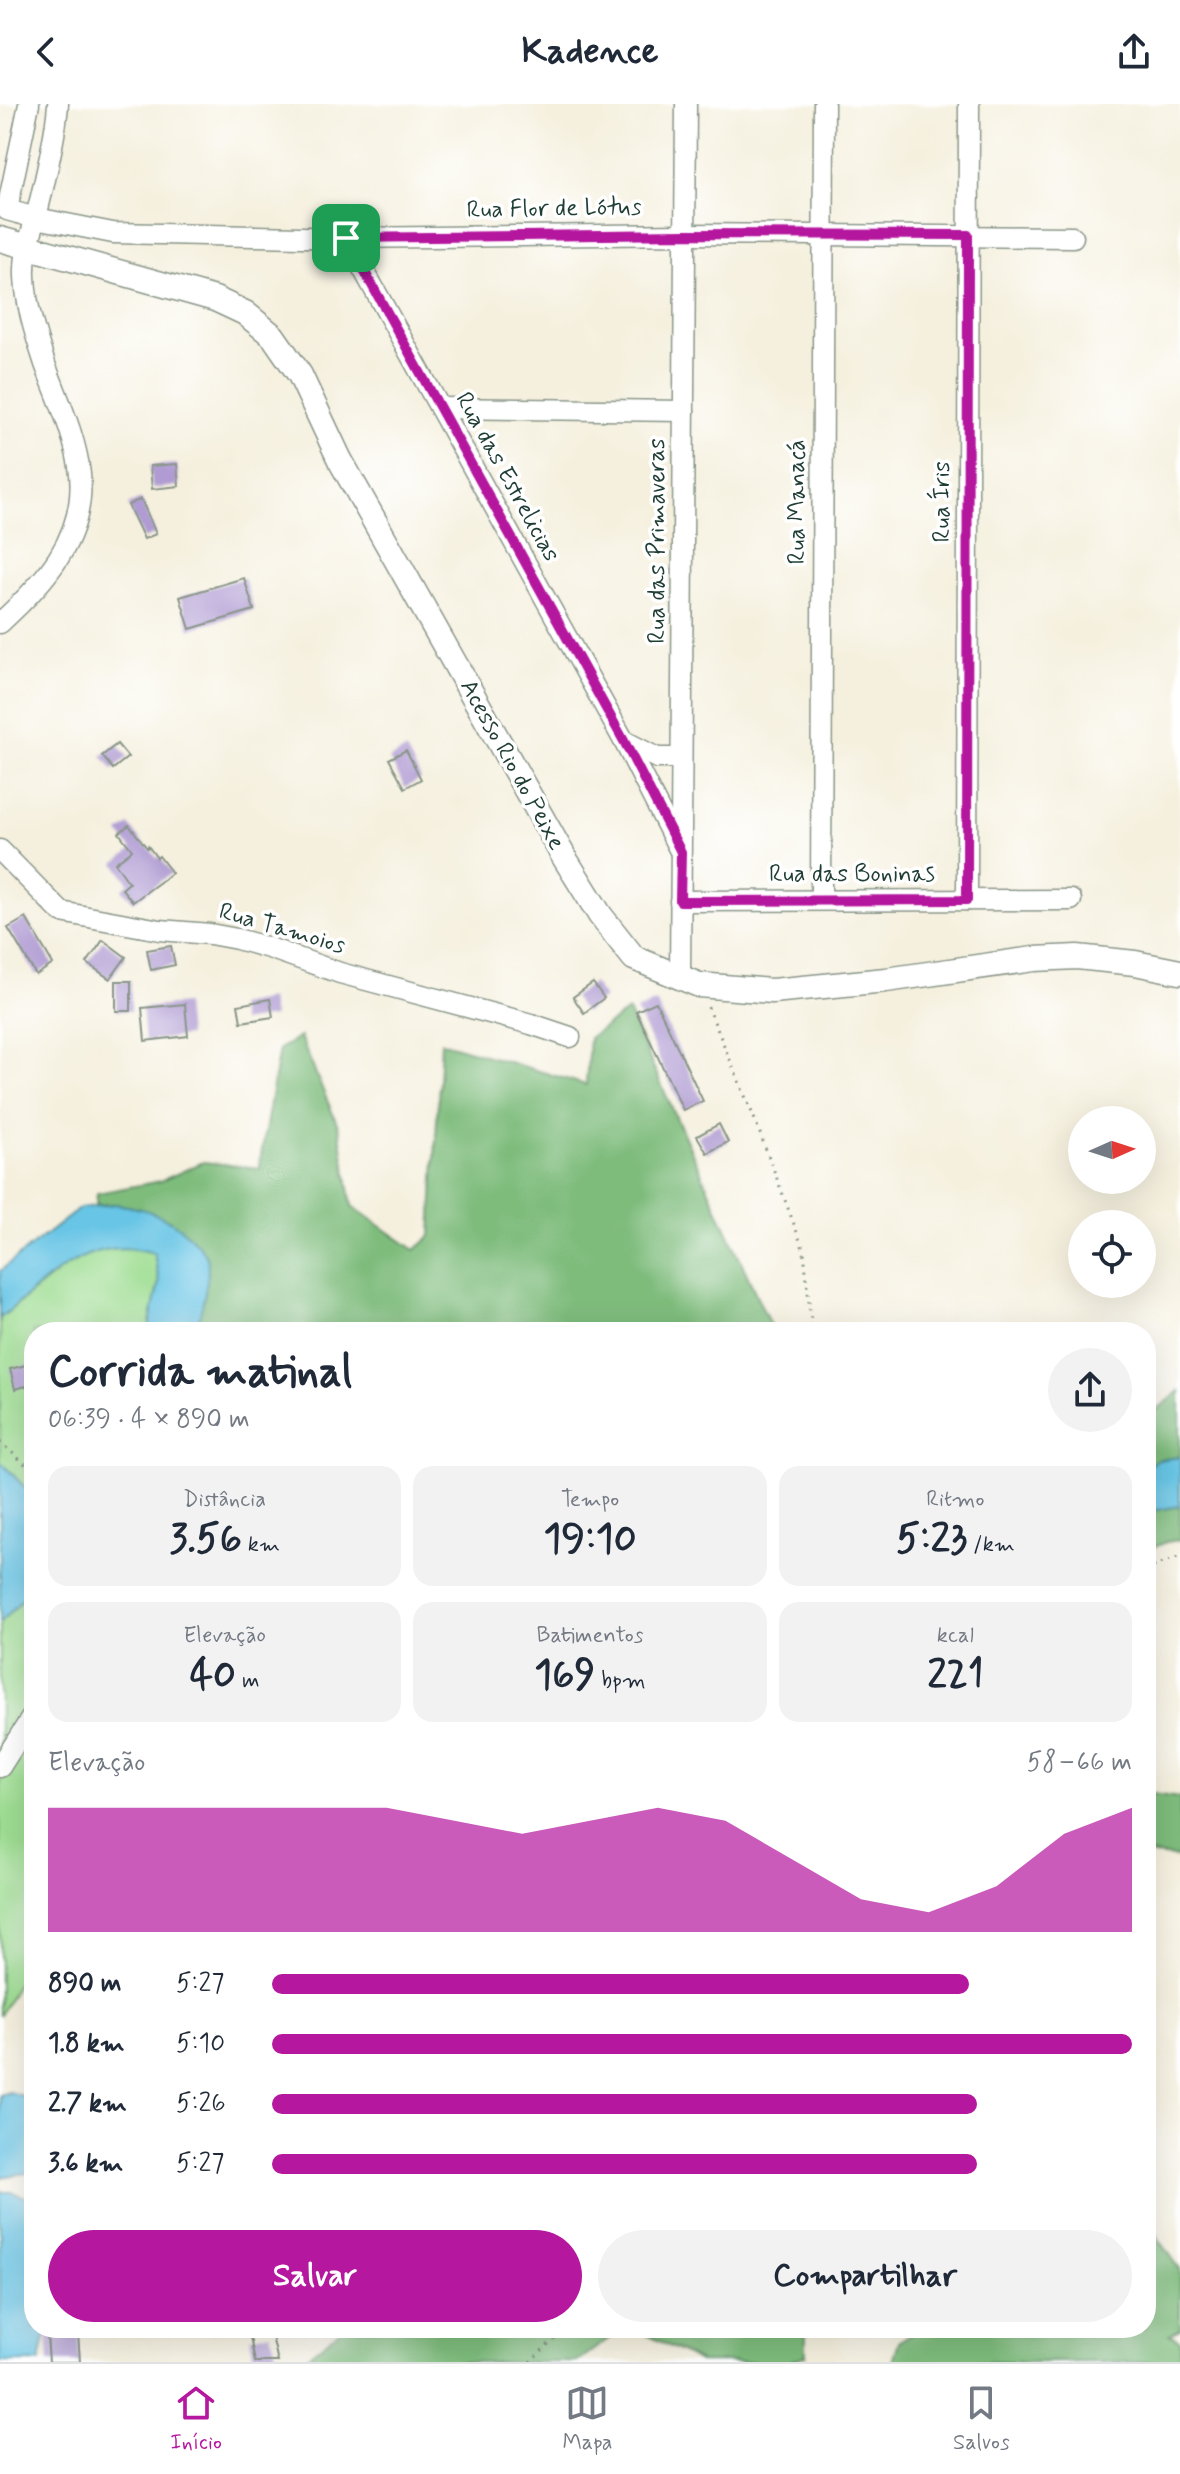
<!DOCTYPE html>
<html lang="pt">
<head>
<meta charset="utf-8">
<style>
  :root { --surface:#fff; --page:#f2f2f3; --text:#1f2937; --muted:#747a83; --line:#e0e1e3; --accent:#b5179e }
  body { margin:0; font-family:Mynerve,sans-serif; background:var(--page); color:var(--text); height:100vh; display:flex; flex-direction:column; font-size:30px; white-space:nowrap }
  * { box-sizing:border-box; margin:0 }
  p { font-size:26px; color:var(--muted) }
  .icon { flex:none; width:44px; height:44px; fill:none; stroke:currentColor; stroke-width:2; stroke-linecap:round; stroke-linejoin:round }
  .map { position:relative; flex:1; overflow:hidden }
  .side { position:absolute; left:24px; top:1218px; width:1132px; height:1016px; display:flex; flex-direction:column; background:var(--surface); border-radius:32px; box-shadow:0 8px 32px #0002 }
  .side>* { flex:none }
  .needle { width:52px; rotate:87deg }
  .controls { position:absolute; left:1068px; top:1002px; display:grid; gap:16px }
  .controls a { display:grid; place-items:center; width:88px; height:88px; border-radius:50%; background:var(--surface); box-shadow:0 8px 32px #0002; font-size:40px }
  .pin { position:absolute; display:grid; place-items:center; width:68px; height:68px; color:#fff; margin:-34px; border-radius:16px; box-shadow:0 4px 12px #0006 }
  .round { display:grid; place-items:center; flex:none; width:84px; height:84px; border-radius:42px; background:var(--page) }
  .head { display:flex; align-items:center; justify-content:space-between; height:136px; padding:0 24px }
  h1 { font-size:44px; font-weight:700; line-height:60px }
  .stats { display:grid; grid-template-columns:repeat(3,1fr); gap:12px; height:136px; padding:8px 24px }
  .stats div { display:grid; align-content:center; border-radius:20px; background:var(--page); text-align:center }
  .stats b { font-size:40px; font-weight:700 }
  .stats small { font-size:22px; font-weight:400 }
  .stats p { font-size:22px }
  .chart { height:224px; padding:16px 24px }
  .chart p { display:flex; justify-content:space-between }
  .chart svg { width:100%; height:144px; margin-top:8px; fill:var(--accent); opacity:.7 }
  .action { display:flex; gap:16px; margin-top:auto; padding:16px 24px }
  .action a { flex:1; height:92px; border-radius:48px; background:var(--accent); color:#fff; font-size:32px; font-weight:700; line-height:92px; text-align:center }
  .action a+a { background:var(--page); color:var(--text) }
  ul { padding:0 24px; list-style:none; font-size:26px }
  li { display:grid; grid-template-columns:128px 96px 1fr; align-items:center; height:60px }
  li i { height:20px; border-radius:10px; background:var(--accent) }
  header { display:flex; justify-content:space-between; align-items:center; height:104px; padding:0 24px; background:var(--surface); font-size:36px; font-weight:700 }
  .tabs { display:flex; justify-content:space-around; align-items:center; height:112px; border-top:2px solid var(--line); background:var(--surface); font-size:22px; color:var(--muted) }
  .tabs a { display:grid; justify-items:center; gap:4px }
  .tabs .current { color:var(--accent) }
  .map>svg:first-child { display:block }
  .green { fill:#9edd92; stroke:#5e8d63; stroke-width:2 }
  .forest { fill:#7ebc7c; stroke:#4e7c58; stroke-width:2 }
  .water { fill:#67c5e5; stroke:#43818c; stroke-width:2 }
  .building { fill:#b09cd3 }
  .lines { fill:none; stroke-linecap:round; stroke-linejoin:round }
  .minor-casing { stroke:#8a9689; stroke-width:23 }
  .tertiary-casing { stroke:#8a9689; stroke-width:27 }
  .path { stroke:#8a9689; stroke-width:3; stroke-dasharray:2 6; stroke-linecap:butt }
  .minor { stroke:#fff; stroke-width:20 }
  .tertiary { stroke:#fff; stroke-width:24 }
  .route-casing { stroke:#fff; stroke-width:16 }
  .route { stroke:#b5179e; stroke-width:10 }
  .labels { text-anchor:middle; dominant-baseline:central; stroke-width:7; stroke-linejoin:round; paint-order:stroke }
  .street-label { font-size:24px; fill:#1f3d34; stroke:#fff }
</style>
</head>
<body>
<header><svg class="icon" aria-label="back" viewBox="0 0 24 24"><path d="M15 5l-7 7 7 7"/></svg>Kadence<svg class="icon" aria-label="share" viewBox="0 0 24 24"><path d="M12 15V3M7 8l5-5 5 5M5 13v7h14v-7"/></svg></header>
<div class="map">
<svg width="1180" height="2258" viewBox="0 0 1180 2258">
  <rect width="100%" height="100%" fill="#fff"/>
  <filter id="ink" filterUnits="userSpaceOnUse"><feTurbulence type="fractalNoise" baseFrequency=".0125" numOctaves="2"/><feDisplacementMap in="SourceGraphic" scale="16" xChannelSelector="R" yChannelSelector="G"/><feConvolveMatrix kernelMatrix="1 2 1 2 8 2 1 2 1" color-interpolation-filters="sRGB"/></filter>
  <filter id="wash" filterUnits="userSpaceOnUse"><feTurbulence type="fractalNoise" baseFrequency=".006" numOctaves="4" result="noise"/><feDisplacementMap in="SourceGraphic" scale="32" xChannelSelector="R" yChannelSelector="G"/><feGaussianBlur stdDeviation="1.8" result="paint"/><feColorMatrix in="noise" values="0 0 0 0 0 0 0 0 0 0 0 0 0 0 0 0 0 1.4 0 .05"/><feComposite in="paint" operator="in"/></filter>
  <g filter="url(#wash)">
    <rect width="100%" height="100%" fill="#f5f0de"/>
    <path class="green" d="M127,1142l27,6 5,30 -11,50h-114v619l-34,65v-698l64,-51 29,-16z"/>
    <g class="forest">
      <path d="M628,907l145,321h-577l11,-61 -1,-16 -91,-51 -19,1 1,-12 64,-12 42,-19 56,6 20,-119 21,-12 39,91 13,78 63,44 16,-14 10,-194 145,43 3,-47z"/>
      <path d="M1180,1287v66l-23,3 -11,7v-48z"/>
      <path d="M1180,1402v34l-14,2 -20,9v-39z"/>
      <path d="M1146,1689l34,5v60l-34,-4z"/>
      <path d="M1146,2116l34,49v60l-11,5 11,6v22h-287l6,-21 24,-13h223z"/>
      <path d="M343,2224h280l-46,34h-277z"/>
      <path d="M634,2224h172v27l-17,7h-89z"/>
    </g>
    <g class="water">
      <path d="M115,1100c32,4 60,14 81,39 4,5 9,9 11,15 4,20 -7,54 -11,74h-48l11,-50 -5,-29c-67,-20 -105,26 -154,65v-47l80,-63z"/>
      <path d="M1180,1353v49l-34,6v-45l11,-7z"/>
      <path d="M0,1357l34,36v90l-34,36z"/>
      <path d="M9,1988l18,5 7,9v66l-34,5v-82z"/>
      <path d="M0,2088h12l22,8v128h13l-7,34h-40z"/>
    </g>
    <g id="blocks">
      <g class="building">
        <path d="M177,360l2,22 -27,3 -2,-23z"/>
        <path d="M141,395l15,35 -12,5 -16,-34z"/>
        <path d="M244,474l10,32 -64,19 -10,-32z"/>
        <path d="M117,640l11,13 -15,12 -11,-13z"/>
        <path d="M406,646l15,29 -16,9 -16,-29z"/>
        <path d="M129,721l18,23 1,-2 9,12 2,-2 13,17 -39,29 -11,-13 7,-6 -14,-20 17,-13 -13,-17z"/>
        <path d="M26,814l27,46 -17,11 -28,-47z"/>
        <path d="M103,836l23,17 -16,22 -23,-16z"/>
        <path d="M171,842l4,19 -24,5 -4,-20z"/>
        <rect x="116" y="877" width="15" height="30"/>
        <path d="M593,879l11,15 -20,15 -11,-16z"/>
        <path d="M270,895l3,18 -32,5 -3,-17z"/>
        <path d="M656,898l47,99 -20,9 -47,-99z"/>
        <path d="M185,900l3,32 -43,5 -3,-33z"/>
        <path d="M719,1020l9,18 -21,11 -10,-17z"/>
        <path d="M34,1259v21l-19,5 -5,-20z"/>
        <path d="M78,2228l2,30h-31l-2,-27z"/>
        <path d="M271,2228l7,30h-23l-5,-25z"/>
      </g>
    </g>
  </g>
  <g filter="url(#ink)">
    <use href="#blocks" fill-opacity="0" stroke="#8a9689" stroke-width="2"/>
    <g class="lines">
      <defs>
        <g id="minor">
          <path d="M29,0l-22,106 29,8 77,15 233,5 339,-4 388,3"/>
          <path d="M346,134l278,503 55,108"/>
          <path d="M440,304l244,3"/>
          <path d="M0,519c44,-40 86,-85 80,-149 -4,-37 -22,-75 -35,-110 -9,-28 -19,-57 -20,-88 -1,-23 5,-37 11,-59 8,-32 20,-81 22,-113"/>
          <path d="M624,637l33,17h24"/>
          <path d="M0,746l61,62 99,18 50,4 27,5 32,9 71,25 191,51 39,13"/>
          <path d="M821,796l3,-796"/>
          <path d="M967,796l2,-796"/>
          <path d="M680,797l391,-1"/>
          <path d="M680,875l6,-875"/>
          <path d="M0,1663l34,-53"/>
        </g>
        <path id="tertiary" d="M0,135l215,60 30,14 28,23 27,39 40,85 224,397 36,58 34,43 65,27 73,6 114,-11 148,-21 43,-2 58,6 45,9"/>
      </defs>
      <use href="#minor" class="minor-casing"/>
      <use href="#tertiary" class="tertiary-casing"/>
      <g class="path">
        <path d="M708,903l47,113 49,131 8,81"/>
        <path d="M0,1338l34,30"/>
        <path d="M1146,1466l34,-14"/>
        <path d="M530,2258l35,-34"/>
      </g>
      <use href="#minor" class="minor"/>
      <use href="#tertiary" class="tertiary"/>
    </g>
  </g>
  <g class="lines" filter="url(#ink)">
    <defs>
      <path id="route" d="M685,130l283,1 -1,665 -287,1 1,-49 -57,-111 -278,-503z"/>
    </defs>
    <use href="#route" class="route-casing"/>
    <use href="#route" class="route"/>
  </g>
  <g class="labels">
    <g class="street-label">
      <text transform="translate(554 105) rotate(-1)">Rua Flor de Lótus</text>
      <text transform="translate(507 373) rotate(61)">Rua das Estrelicias</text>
      <text transform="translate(797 398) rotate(-90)">Rua Manacá</text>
      <text transform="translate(942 398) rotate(-90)">Rua Íris</text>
      <text transform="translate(657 437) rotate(-90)">Rua das Primaveras</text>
      <text transform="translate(512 661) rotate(61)">Acesso Rio do Peixe</text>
      <text x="852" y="770">Rua das Boninas</text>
      <text transform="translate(282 825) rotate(16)">Rua Tamoios</text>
    </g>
  </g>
</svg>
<div class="controls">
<a><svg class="needle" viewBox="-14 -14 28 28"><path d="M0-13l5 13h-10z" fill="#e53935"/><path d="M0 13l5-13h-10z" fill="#747a83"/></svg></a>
<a><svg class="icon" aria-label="locate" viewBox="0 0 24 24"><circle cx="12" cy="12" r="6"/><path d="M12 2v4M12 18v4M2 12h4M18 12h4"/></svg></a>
</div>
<div class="pin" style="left:346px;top:134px;background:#1e9e55"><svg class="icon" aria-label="arrive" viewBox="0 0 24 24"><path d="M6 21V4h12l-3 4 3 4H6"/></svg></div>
<section class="side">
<div class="head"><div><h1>Corrida matinal</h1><p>06:39 · 4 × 890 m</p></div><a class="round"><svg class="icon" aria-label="share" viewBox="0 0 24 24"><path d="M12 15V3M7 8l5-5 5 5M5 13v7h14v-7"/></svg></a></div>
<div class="stats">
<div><p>Distância</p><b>3.56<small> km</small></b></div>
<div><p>Tempo</p><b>19:10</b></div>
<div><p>Ritmo</p><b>5:23<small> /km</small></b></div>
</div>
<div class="stats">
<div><p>Elevação</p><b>40<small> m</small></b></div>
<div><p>Batimentos</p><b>169<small> bpm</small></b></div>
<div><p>kcal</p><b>221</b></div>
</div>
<div class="chart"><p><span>Elevação</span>58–66 m</p>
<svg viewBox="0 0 160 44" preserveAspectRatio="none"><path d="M0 44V6L10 6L20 6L30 6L40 6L50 6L60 10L70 14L80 10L90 6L100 10L110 22L120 34L130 38L140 30L150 14L160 6V44z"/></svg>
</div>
<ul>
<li><b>890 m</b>5:27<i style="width:81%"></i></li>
<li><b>1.8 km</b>5:10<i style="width:100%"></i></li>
<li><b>2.7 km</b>5:26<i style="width:82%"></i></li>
<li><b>3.6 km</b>5:27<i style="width:82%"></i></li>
</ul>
<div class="action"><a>Salvar</a><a>Compartilhar</a></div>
</section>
</div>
<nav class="tabs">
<a class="current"><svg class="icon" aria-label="home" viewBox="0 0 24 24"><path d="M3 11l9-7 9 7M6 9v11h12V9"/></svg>Início</a>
<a><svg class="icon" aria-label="map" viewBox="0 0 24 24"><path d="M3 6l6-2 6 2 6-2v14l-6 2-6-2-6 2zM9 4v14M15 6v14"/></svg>Mapa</a>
<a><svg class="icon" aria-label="saved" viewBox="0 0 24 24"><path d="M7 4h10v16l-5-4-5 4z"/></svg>Salvos</a>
</nav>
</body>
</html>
